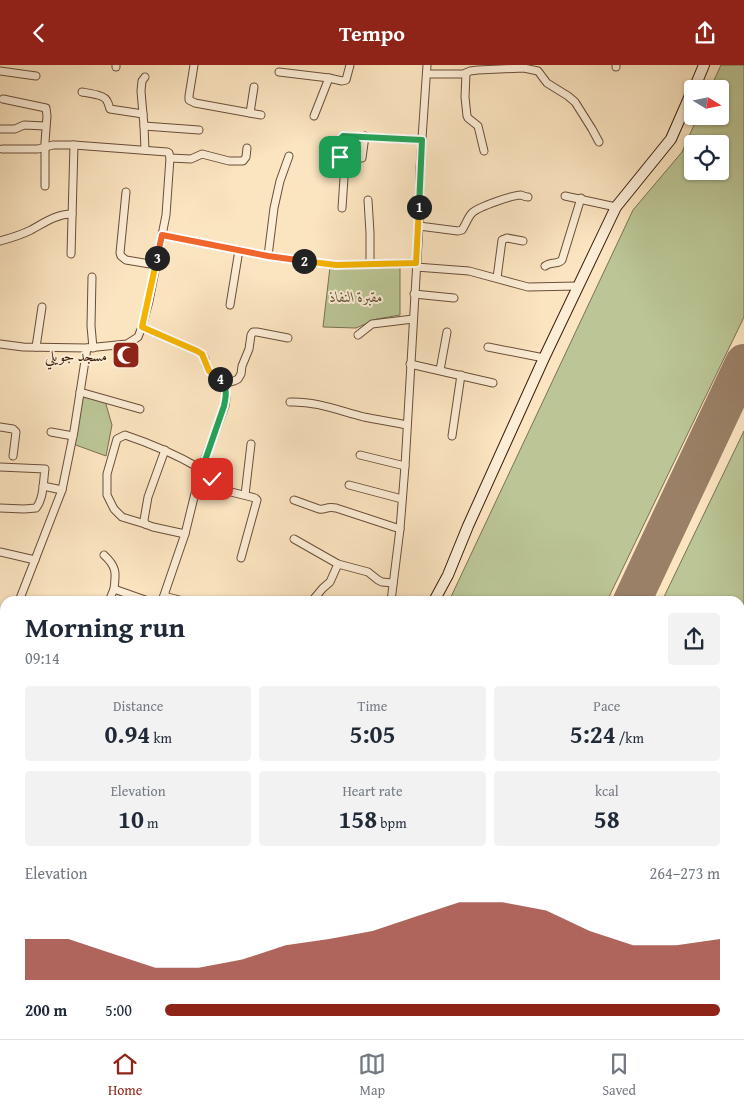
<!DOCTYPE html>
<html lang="en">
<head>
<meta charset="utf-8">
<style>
  :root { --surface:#fff; --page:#f2f2f3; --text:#1f2937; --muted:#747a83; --line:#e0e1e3; --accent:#8f2418 }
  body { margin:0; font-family:"Gentium Book Plus",Amiri,serif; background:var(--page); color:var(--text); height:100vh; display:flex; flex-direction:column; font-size:19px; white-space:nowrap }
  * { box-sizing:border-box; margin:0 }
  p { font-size:16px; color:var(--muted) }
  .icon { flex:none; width:28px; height:28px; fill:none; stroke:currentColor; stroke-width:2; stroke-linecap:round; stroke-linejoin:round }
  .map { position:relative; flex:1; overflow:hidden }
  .sheet { position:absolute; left:0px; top:531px; width:745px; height:444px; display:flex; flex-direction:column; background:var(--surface); border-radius:15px 15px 0 0; box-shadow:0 1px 4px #0004 }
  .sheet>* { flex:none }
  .needle { width:32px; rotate:100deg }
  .tools { position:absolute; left:684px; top:15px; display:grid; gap:10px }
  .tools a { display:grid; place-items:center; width:45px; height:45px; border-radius:5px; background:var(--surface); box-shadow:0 1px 4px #0004; font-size:25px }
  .pin { position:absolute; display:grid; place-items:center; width:42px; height:42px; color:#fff; margin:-21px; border-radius:10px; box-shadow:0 2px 8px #0006 }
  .km { position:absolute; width:25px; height:25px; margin:-12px; border-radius:50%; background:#222; color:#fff; font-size:14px; line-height:25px; text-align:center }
  .round { display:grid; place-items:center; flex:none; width:52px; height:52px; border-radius:5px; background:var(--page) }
  .overview { display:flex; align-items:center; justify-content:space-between; height:85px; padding:0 25px }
  h1 { font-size:28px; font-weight:700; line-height:38px }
  .stats { display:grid; grid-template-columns:repeat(3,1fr); gap:8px; height:85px; padding:5px 25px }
  .stats div { display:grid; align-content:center; border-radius:5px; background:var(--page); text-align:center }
  .stats b { font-size:25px; font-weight:700 }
  .stats small { font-size:14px; font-weight:400 }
  .stats p { font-size:14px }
  .chart { height:140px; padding:10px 25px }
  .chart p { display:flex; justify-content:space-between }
  .chart svg { width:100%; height:90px; margin-top:5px; fill:var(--accent); opacity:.7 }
  ul { padding:0 25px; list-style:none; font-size:16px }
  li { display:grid; grid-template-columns:80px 60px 1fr; align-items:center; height:38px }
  li i { height:12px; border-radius:6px; background:var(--accent) }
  header { display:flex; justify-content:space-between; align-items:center; height:65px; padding:0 25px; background:var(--accent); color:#fff; font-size:22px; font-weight:700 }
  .tab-bar { display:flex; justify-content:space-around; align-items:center; height:70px; border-top:1px solid var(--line); background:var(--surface); font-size:14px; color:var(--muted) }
  .tab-bar a { display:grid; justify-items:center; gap:2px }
  .tab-bar .active { color:var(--accent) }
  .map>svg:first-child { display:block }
  .green { fill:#bbc595; stroke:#7a7050; fill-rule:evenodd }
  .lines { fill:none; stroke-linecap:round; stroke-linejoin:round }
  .taxiway { stroke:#9a8066; stroke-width:15 }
  .runway { stroke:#9a8066; stroke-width:38 }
  .minor-casing { stroke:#6a4e38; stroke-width:9 }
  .secondary-casing { stroke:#3a1c0b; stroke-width:12 }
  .minor { stroke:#fcedd6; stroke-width:7 }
  .secondary { stroke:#fcedd6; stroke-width:10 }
  .split-1-casing { stroke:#fff; stroke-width:10 }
  .split-2-casing { stroke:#fff; stroke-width:10 }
  .split-3-casing { stroke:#fff; stroke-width:10 }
  .split-4-casing { stroke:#fff; stroke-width:10 }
  .split-5-casing { stroke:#fff; stroke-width:10 }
  .split-1 { stroke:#22a559; stroke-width:6 }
  .split-2 { stroke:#f5b400; stroke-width:6 }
  .split-3 { stroke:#f0652b; stroke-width:6 }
  .split-4 { stroke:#f5b400; stroke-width:6 }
  .split-5 { stroke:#22a559; stroke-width:6 }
  .labels { text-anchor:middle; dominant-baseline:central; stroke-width:4; stroke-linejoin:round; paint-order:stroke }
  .park-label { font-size:15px; font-style:italic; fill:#614f34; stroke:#fcedd6 }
  .poi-label { font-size:15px; fill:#3a1c0b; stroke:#fcedd6; text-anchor:end }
</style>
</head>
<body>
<header><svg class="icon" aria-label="back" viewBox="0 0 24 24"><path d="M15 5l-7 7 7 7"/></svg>Tempo<svg class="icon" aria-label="share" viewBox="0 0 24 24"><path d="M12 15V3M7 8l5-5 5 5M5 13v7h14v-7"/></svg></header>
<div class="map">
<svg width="744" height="974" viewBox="0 0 744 974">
  <rect width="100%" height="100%" fill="#fbe4c0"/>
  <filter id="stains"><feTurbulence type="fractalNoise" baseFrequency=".004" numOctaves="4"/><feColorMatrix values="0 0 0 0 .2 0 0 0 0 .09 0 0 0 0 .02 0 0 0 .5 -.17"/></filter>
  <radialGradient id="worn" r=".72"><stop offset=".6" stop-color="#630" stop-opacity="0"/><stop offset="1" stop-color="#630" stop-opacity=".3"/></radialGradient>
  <g class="green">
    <path d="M721,0h23v252l-137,284h-158l184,-391 49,-58 16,-36h22v-27h-10zM692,79h28v27h-28z"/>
    <path d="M400,201v49l-23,4 -21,9 -33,-1 7,-60z"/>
    <path d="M82,330l23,6 7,24 -6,31 -33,-12z"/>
    <path d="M744,366v231l-4,1v-62h-78z"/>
    <path d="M740,684l4,1v196l-4,8z"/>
    <path d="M236,970h50l3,4h-55z"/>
    <path d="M346,970h59l-1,2c-16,2 -42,2 -58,-2z"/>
    <path d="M458,970h106l-2,4h-106z"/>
    <path d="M612,970h88l-2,4h-84z"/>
  </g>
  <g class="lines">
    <g class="taxiway">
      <path d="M740,635l4,-8"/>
      <path d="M0,878l5,1"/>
      <path d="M312,970l16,4"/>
      <path d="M89,974l1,-4"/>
      <path d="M298,974l1,-4"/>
      <path d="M578,974l2,-4"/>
    </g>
    <g class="runway">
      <path d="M632,536l112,-238"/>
      <path d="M425,974l2,-4"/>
    </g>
    <defs>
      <g id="minor">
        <path d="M194,0l-5,31v4l6,3 66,12"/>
        <path d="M616,0v2"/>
        <path d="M116,2v-2"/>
        <path d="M0,6l36,5"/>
        <path d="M279,7l50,6 13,3 4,-1 4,-15"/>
        <path d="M466,8l-1,24 2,19 1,2 10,8 6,25"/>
        <path d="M427,9h37l6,-3 8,-1 46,-2 14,3 9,12 21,13 7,6 17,27 7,13"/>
        <path d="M82,27c6,1 23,3 25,9 2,3 2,6 3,8l33,5"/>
        <path d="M3,34l43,9 1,8 -2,26v44"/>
        <path d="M250,48l4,-26"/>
        <path d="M314,51l15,-38"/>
        <path d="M144,61l55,4"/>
        <path d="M0,64h15l9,-4 21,1"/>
        <path d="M145,85l-1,-24 -3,-35 1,-10 3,-4"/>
        <path d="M170,93l21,1 11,-5 27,7h14l3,-4 1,-9"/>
        <path d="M345,98l3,-4 14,-1 3,-22"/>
        <path d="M126,127l-6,61 1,3 5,4 30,5"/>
        <path d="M565,131l51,11"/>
        <path d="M368,135l2,33v31"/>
        <path d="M342,143l3,-45 -4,-1v-24l2,-2 79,4"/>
        <path d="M419,161l39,5 4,-1c4,-6 6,-13 10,-17 6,-6 41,-18 49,-18 2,1 5,2 7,2"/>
        <path d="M162,170l106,21 42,6 26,3 80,-2"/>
        <path d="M0,176c11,-3 21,-6 31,-11 13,-7 25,-16 41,-16"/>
        <path d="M71,189l3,-109"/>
        <path d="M268,191l6,-48 6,-27 9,-25"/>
        <path d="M545,201c7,-5 13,-1 17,-6l19,-62"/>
        <path d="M416,202l53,4 59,16 50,-1"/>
        <path d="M92,212l-1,49 2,22"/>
        <path d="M497,213l5,-38 5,-2 16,3"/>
        <path d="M414,229l40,4"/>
        <path d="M230,240l9,-55"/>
        <path d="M142,262l55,24 5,3 3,5 1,6 3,6 14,10 1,3 2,14 -1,8 -24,63 -16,65 -23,67"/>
        <path d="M358,270l14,-11 41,-5"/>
        <path d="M0,279l23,3 64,1 40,-4 11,-7 4,-10 7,-26 17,-86 4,-57 -1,-5 -2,-1 -93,-7h-21l-15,4h-36"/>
        <path d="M36,282l6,-40"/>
        <path d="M488,282l56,11"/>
        <path d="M410,299l83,19"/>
        <path d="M440,305l7,-38"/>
        <path d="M224,319l10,-3 4,-2 3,-5 1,-8 7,-17 2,-14 2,-3h4l31,6"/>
        <path d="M80,327l60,17"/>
        <path d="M290,337c26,-1 50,9 74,15 14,3 29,5 43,8"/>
        <path d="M0,362l13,2 3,3 -3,24"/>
        <path d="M51,367l22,4"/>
        <path d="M452,371l9,-61"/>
        <path d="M165,385l-17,47 -4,23 1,4 8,3 32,7"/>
        <path d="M360,390l45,11"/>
        <path d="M200,410c12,2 12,6 19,14l36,9 2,2 -16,58"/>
        <path d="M349,420l53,14"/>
        <path d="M43,421l19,4"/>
        <path d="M245,430l6,-51"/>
        <path d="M294,435l25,9c7,1 7,-3 17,-1l64,21"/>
        <path d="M0,443l24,1 12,-1c8,-10 7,-26 9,-39l-45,-2"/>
        <path d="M145,459l-23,-7 -8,-8 -7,-14v-21l10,-35 8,-4c27,9 52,20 76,34"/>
        <path d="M294,474l44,25 30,8 10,8 4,2 11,1"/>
        <path d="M0,487l35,8"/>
        <path d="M104,490c13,12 12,18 10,34"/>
        <path d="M164,531l19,5"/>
        <path d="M19,536l43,-111 12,-59 13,-83"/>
        <path d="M109,536l5,-12 34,12"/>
        <path d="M312,536l11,-13 7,-6 8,-18"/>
        <path d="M391,536l9,-72 5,-63 14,-240 1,-58 7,-103"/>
      </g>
      <g id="secondary">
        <path d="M694,24l10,-24"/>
        <path d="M434,536l14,-26 20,-49 76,-168 72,-151 55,-68 21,-48"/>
        <path d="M0,706l5,2"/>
      </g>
    </defs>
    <use href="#minor" class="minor-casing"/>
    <use href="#secondary" class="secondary-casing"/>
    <use href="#minor" class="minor"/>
    <use href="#secondary" class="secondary"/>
  </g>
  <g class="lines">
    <defs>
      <path id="split-1" d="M340,92l1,-19 2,-2 79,4 -3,67"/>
      <path id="split-2" d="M304,196l32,4 80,-2 3,-56"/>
      <path id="split-3" d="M157,193l5,-23 106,21 36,5"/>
      <path id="split-4" d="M157,193l-15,69 55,24 5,3 7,17 11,8"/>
      <path id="split-5" d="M212,414l-6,-3 -6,-1 24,-69c2,-9 4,-20 -4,-27"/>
    </defs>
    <use href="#split-1" class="split-1-casing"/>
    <use href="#split-2" class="split-2-casing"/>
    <use href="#split-3" class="split-3-casing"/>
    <use href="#split-4" class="split-4-casing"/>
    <use href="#split-5" class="split-5-casing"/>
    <use href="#split-1" class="split-1"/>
    <use href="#split-2" class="split-2"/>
    <use href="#split-3" class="split-3"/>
    <use href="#split-4" class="split-4"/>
    <use href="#split-5" class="split-5"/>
  </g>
  <defs>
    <symbol id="mosque-square" viewBox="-11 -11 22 22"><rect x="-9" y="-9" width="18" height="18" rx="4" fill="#8f2418" stroke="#fcedd6"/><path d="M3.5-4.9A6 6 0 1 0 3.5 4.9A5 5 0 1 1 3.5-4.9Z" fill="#fff"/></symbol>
  </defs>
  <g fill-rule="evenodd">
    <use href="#mosque-square" x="110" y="274" width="32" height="32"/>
  </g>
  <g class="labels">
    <g class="park-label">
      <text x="356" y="231">مقبرة النفاذ</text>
    </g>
    <g class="poi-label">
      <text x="107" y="290">مسجد جويلي</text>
    </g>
  </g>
  <rect width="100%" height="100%" filter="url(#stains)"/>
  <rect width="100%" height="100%" fill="url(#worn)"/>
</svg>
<div class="tools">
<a><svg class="needle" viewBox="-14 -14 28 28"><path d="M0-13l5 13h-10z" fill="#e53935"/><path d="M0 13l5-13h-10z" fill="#747a83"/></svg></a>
<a><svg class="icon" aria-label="locate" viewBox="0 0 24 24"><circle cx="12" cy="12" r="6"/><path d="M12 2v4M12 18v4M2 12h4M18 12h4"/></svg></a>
</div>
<div class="pin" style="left:340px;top:92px;background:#1e9e55"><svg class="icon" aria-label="arrive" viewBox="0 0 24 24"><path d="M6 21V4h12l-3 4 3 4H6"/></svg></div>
<div class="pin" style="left:212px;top:414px;background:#d93025"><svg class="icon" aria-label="check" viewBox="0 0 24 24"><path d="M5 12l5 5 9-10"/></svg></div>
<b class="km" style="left:419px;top:142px">1</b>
<b class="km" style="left:304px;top:196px">2</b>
<b class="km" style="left:157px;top:193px">3</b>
<b class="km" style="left:220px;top:314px">4</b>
<section class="sheet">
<div class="overview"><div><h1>Morning run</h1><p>09:14</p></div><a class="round"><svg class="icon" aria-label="share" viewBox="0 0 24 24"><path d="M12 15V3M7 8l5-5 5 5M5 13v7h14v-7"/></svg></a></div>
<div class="stats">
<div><p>Distance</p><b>0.94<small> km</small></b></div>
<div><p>Time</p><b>5:05</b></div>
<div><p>Pace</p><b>5:24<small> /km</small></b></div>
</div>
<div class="stats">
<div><p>Elevation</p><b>10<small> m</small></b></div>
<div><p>Heart rate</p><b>158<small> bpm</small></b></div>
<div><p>kcal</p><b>58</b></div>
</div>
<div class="chart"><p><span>Elevation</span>264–273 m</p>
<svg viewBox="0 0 160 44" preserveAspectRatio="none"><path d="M0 44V24L10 24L20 31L30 38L40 38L50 34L60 27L70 24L80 20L90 13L100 6L110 6L120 10L130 20L140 27L150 27L160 24V44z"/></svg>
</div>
<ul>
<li><b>200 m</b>5:00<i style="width:100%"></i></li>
</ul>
</section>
</div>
<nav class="tab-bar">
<a class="active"><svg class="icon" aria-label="home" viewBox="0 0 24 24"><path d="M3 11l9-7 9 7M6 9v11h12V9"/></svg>Home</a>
<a><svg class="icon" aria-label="map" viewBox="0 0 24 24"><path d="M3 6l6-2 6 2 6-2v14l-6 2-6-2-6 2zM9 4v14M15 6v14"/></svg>Map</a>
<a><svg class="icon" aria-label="saved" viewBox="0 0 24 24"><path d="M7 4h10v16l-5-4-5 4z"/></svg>Saved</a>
</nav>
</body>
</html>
